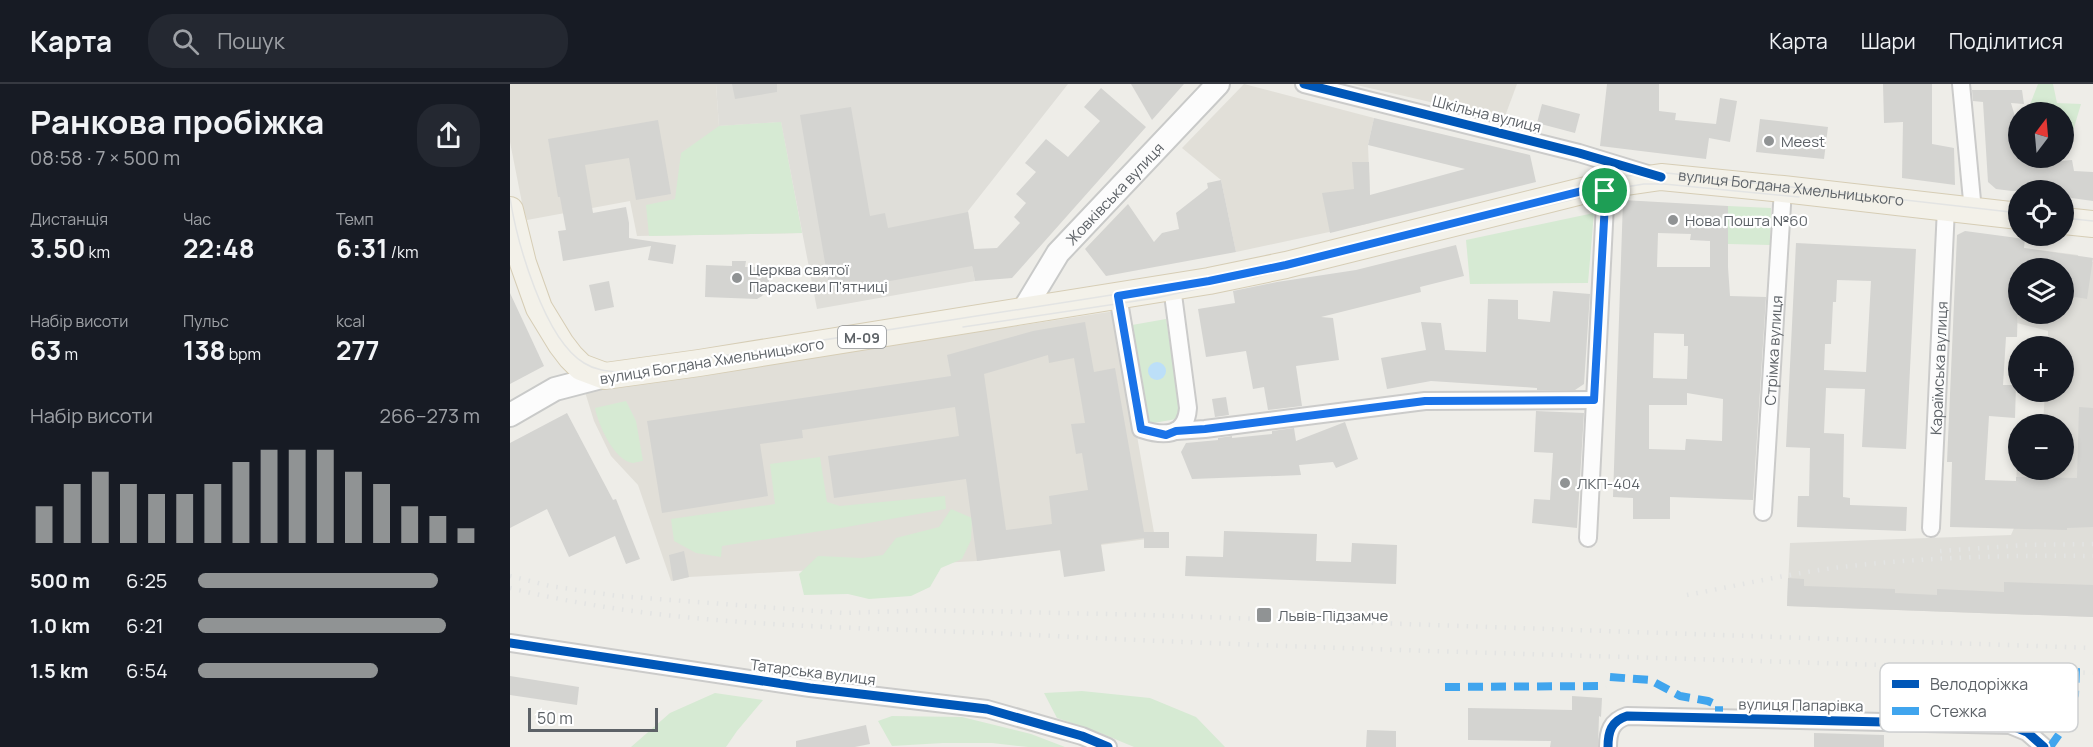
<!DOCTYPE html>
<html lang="uk">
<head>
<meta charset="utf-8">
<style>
  :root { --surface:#171b24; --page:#242831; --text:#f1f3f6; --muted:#9ea1a6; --line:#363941; --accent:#909394 }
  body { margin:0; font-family:Manrope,sans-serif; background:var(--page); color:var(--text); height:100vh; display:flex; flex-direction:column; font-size:22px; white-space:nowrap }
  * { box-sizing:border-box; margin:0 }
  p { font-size:20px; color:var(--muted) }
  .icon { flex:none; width:33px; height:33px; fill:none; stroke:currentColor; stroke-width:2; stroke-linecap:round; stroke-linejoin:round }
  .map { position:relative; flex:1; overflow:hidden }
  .side { display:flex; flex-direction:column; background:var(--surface); width:510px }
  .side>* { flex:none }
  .needle { width:39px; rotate:16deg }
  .controls { position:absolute; left:1498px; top:18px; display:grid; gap:12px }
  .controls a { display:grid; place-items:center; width:66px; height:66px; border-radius:50%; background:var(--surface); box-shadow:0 3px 9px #0003; font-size:30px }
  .scale { position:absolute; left:18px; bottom:15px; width:130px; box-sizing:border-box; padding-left:6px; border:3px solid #5d6267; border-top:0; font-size:16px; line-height:21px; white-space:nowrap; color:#5d6267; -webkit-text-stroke:4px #fff; paint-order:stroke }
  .pin { position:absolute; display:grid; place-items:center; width:51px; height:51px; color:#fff; margin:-26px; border:3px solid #fff; border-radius:50%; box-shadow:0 2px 6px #0007 }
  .round { display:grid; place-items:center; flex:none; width:63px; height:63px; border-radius:24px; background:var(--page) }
  .head { display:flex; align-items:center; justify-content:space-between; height:102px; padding:0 30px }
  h1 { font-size:33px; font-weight:700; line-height:45px }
  .stats { display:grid; grid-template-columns:repeat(3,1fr); gap:9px; height:102px; padding:6px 30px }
  .stats div { display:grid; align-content:center }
  .stats b { font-size:26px; font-weight:700 }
  .stats small { font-size:16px; font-weight:400 }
  .stats p { font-size:16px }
  .chart { height:168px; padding:12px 30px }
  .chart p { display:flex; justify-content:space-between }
  .chart svg { width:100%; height:108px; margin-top:6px; stroke:var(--accent); stroke-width:6 }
  ul { padding:0 30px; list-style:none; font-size:20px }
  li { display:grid; grid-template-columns:96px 72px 1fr; align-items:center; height:45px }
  li i { height:15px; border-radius:8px; background:var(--accent) }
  header { display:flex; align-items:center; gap:36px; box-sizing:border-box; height:84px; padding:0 30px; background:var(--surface); border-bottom:2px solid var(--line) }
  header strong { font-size:28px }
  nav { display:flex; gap:33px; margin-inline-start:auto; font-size:21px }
  .search { width:420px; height:54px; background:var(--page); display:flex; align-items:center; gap:15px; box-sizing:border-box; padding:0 21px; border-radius:24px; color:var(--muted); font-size:22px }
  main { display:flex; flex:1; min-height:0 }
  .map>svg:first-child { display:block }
  .industrial { fill:#dfded9 }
  .education { fill:#e1dfd8 }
  .green { fill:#d6ead3 }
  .water { fill:#bcdff8 }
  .building { fill:#d4d4d1; fill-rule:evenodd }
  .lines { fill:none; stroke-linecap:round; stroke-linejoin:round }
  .street-casing { stroke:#cbcbca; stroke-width:20 }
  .secondary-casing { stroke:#c9cac9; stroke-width:26 }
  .primary-casing { stroke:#d6cdb5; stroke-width:28 }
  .street { stroke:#fcfcfc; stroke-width:16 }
  .secondary { stroke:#fcfcfc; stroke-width:22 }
  .primary { stroke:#f3f1e9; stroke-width:26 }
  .tram { stroke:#e3e4e3; stroke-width:1.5 }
  .rail { stroke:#e3e4e3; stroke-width:4.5; stroke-dasharray:1.5 8; stroke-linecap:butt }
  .quiet { stroke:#40a5ee; stroke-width:8; stroke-dasharray:15 8; stroke-linecap:butt }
  .cycleway-casing { stroke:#fff; stroke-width:13 }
  .cycleway { stroke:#0057b8; stroke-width:9 }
  .route-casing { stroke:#fff; stroke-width:12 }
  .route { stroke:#1a73e8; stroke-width:8 }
  .poi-dot { fill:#909394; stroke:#fff; stroke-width:2 }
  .labels { text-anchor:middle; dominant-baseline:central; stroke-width:4.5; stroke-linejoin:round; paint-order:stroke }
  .shield { fill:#fff; stroke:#8e9195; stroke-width:1.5 }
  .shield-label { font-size:14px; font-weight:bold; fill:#5d6267 }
  .street-label { font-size:15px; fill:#5d6267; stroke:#fff }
  .poi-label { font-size:15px; fill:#5d6267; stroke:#fff; text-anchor:start }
  .key { fill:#fff; stroke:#ced0d1; stroke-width:1.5 }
  .key-label { font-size:16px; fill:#5d6267 }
</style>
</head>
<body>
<header>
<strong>Карта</strong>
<div class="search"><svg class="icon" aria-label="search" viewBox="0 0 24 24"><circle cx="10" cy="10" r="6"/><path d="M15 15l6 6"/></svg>Пошук</div>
<nav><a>Карта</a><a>Шари</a><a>Поділитися</a></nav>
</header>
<main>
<section class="side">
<div class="head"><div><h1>Ранкова пробіжка</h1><p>08:58 · 7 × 500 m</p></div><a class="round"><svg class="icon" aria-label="share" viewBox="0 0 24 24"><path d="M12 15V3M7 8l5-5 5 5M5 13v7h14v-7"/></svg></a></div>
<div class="stats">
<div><p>Дистанція</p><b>3.50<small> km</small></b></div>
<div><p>Час</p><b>22:48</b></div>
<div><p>Темп</p><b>6:31<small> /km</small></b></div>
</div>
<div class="stats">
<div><p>Набір висоти</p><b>63<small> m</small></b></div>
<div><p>Пульс</p><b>138<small> bpm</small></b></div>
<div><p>kcal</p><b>277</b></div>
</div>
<div class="chart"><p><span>Набір висоти</span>266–273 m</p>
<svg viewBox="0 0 160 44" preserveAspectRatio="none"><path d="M5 44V29M15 44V20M25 44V15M35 44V20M45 44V24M55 44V24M65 44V20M75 44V11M85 44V6M95 44V6M105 44V6M115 44V15M125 44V20M135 44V29M145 44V33M155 44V38"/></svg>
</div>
<ul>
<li><b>500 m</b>6:25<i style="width:85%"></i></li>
<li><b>1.0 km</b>6:21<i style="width:88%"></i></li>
<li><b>1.5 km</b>6:54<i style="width:64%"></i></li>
</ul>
</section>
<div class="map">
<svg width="1583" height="663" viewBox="0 0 1583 663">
  <rect width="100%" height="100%" fill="#eeede8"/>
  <g class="industrial">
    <path d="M206,0h352l-100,127 9,54 -5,1 3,15 -158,28 -36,-187 -62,4z"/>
    <path d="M1514,164l54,7v5l15,2v355l-306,-11 3,-63 221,-8 3,-7 4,-84 1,26h45v-46h-21l2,-32h19v-46h-16v-15l-31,-8 2,-18v9h45v-46h-42z"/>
  </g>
  <g class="education">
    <path d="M0,0h206l3,42 62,-4 21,111 -165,3 -7,-35 -103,19 -4,-12 -13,-66z"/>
    <path d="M734,0l130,34 -6,27 3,78 -135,29 -15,-72 -39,-32z"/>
    <path d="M842,0h165l-13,35z"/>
    <path d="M605,227l40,227 -178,23 -288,16 -18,4 -33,-96 -27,-29 -17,-35 -9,-29z"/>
  </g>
  <g class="green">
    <path d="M1528,0h15l4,19 24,1 -8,27 -9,3v-22h-37z"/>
    <path d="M271,38l21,111 -153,3 -3,-31 29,-6 6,-46 38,-27z"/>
    <path d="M1218,122l43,2 -1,37 -42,-1z"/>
    <path d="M1084,129l-6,70 -118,1 -4,-44z"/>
    <path d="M656,235l16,99 -34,6 -16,-99z"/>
    <path d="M116,317l10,20 7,40c-2,0 -9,2 -10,2 -19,-2 -35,-39 -38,-55z"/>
    <path d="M310,373l7,45 13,4 105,-10 1,13 -99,18 -125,19 -1,11 -25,-4 -22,-12 -3,-22 104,-15 -5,-40z"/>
    <path d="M441,425l21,9 -1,22 -9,19 -21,9 -11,19 -19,9 -42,3 -21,-5 -44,1 -5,-21 19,-18 44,2 21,-3 13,-17 43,-11z"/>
    <path d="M572,607l68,7 46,19 29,30h-91l-36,-15 -41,-14 -13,-25z"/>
    <path d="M205,609l48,7 -26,31 -11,16h-95l39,-34z"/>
    <path d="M382,632l70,1 69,17 34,13h-37l-36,-4h-49l-51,3 -14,-25z"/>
  </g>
  <circle class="water" cx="647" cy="287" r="9"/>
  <g class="building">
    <path d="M222,0h45v8l-42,7z"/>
    <path d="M621,0h53l-32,36z"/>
    <path d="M1097,0h52v27l17,2 -1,7 41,4 4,-26 17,3 -7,41 -21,-4 -3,21 -106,-13z"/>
    <path d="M1373,0h49v60l22,4 1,37 -53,-7 1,-56 -19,1z"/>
    <path d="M591,4l45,39 -134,151 -37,3 -3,-15 -142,26 -30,-177 51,-8 19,109 15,-3 3,15 80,-16 6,37 23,-1 23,-25 -6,-6 12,-14 -10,-9 20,-22 -11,-9 21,-24 22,18 32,-36 -16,-14z"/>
    <path d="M1462,6h50l2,14 -13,-1 8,27v28h20v5l33,-3 2,11 19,1v29l-29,-4v-7l-52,1 -16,-2 -8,-7 -5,-80 -10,-1z"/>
    <path d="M1032,20l38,10 -5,19 -38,-10z"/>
    <path d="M864,34l156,37 6,27 -206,51 -8,-40 32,-4 -2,-27h17l1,33 95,-26 -97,-24z"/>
    <path d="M1250,35l68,8 -4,32 -68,-7z"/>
    <path d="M148,36l13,74 -35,6 -7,-42 -44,7 8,48 33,-6 3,16v15l47,7 -3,19 -25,-4 3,-14 -88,15 -5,-30 8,-1 -6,-33h-2l-10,-58z"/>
    <path d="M711,96l15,72 -130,24 -21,-27 43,-45 26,38 8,-9 17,-4 -3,-16 32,-25 -1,-5z"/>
    <path d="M1113,116l105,6v61l2,29 36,1 -13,203 -83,-3v22h-37v-21l-20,-1zM1148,149l33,1 -1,6 20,1v26h-53zM1144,249l30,1v12h4l-1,33 -34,-1zM1177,309l36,6 -1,42 -36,-2 -1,11 -36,-1v-44h38z"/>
    <path d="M1455,147l60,8 -1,9 69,10 -6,41 -23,-4v-27h-45l-2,69h-11l-3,48h13l-1,33 -26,-2 -4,64 31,1v-4l61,1 2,-71 14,1v119l-26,1v2l-117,-3 2,-65h-5l10,-227z"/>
    <path d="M1286,159l120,6 -10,200 -44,-2 3,-58 -39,-1 -2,45 20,1 -1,63 7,1v7l57,2 -1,24 -109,-4 1,-31h11l1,-48 -24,-1zM1327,196l34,1 -5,91 -42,-2 1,-26h6l2,-42h3z"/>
    <path d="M946,161l8,31 -44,11 1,5 -100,25 12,1 6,42 -43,6 6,40 -34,4 -4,-23 -11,2 -7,-38 -40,6 -8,-48 37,-6 -2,-12 44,-9 79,-12z"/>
    <path d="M222,177h14l-1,6h14l5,3 5,11v6l-7,9 -5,3 -52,-2 1,-32 26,1z"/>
    <path d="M99,197l5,26 -19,4 -6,-26z"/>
    <path d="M1043,207l37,3 -6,90 -9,6h-38v-2l-14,-1 -92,-6 -44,8 -6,-31 45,-8 -5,-28 20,1 4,27 41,2 2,-53 30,1v19l32,3z"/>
    <path d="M0,209l34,73 -34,18z"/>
    <path d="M575,238l9,50 21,-4 29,164h25v16h-25v-10l-43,6 4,27 -41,6 -4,-27 -83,11 -11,-82 -132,19 -6,-42 131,-20 -4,-29 -153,23 1,8 -43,6 8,52 -106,17 -15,-92 304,-45 -4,-21 86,-24zM538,271l1,8 25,-5 11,65 -14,1 5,30 6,-1 6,37 -39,6 3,28 -46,6 -22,-156z"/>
    <path d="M716,313l3,18 -14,2 -3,-18z"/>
    <path d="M1026,327l48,2 -7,115 -45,-5 2,-24 16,1 3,-47 -19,-1z"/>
    <path d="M57,329l46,87 3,-1 24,60 -14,5 -11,-28 -46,21 -22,-48 -37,19v-85z"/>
    <path d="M835,338l13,37 -22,9 -3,-6 -34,3 2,10 -109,4 -11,-27 5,-9 32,-3v-2l14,-2v2l40,-4v-3l22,-3 2,13z"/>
    <path d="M714,447l93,3 -1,27 35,1 1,-19 45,2 -1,39 -211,-8 1,-20 37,1z"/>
    <path d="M174,467l5,26 -16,4 -4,-26z"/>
    <path d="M1278,494l16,1v7l91,3v4l42,2v-6l67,3v-10l89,3v32l-306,-11z"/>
    <path d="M0,592l69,11 -2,18 -67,-10z"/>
    <path d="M1062,612l30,2 -1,19 -2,-1 -1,31h-48l1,-6 -83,-1v-32l104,2z"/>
    <path d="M356,641l4,19 -15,3h-59v-6z"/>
    <path d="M857,646l29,1v16h-30z"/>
    <path d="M1304,649l70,2v12h-70z"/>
  </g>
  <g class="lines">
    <defs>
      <g id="street">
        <path d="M794,0l275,69 72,22"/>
        <path d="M1451,0l12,127"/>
        <path d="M608,212l23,133c21,7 45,9 47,-21l-16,-121"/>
        <path d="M666,347l29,-2 220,-28 169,-1"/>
        <path id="s1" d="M1253,428l20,-323"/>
        <path id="s2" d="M1421,444l15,-320"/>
        <path d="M1078,454l18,-353"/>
        <path d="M0,559l300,45 177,21 95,27 26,11"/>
        <path d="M1098,663c0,-15 3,-26 19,-31l383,9 17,7 17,15"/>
      </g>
      <g id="secondary">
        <path id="s3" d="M513,227l35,-58 160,-169"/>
        <path d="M0,331l45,-26 50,-13"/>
      </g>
      <g id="primary">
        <path d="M0,126l13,53 16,45 22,36 10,13 10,10 24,9 94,-13 510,-82 77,-16 320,-80 55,-8 122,12 236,27"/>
        <path d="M1554,137l29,3"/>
      </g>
    </defs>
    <use href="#street" class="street-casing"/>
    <use href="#secondary" class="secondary-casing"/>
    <use href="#primary" class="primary-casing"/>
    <use href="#street" class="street"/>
    <use href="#secondary" class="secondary"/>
    <use href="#primary" class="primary"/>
    <g class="tram">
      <path id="s4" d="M0,114c7,44 34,141 74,165 11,7 22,8 35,9l537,-84 82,-15 388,-97 41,-3 352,40"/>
      <path d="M1554,134l29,3"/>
      <path d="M743,194l366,-90 25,-4h20l135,13"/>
      <path d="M453,243l193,-29 50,-11"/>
    </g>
    <g class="rail">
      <path d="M1430,467l86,-6 67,-1"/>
      <path d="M0,492l40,10 68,10 224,17 94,-3 210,5 947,33"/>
      <path d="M0,504c170,42 349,38 523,47 353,18 707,23 1060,38"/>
      <path d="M1177,511c54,-10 108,-23 163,-29 80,-9 162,-11 243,-10"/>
    </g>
    <g class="quiet">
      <path d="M1100,593l40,3 30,16 28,5 11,5v12"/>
      <path d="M935,603l161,-1"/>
      <path d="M1558,619l7,-8 1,-27"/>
      <path d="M1540,663l15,-21"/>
    </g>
    <defs>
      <g id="cycleway">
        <path d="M794,0l275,69 82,24"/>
        <path d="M666,347l29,-2 220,-28 169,-1"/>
        <path d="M0,559l300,45 177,21 95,27 26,11"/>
        <path d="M1098,663c0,-15 3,-26 19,-31l383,9 17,7 17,15"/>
      </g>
    </defs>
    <use href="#cycleway" class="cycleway-casing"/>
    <use href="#cycleway" class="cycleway"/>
  </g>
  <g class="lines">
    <defs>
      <path id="route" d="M1096,101l-12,215 -169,1 -220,28 -29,2 -10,4 -25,-6 -23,-133 91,-15 77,-16z"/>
    </defs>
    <use href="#route" class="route-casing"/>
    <use href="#route" class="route"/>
  </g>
  <g class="poi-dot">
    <circle cx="1259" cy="57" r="6"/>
    <circle cx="1163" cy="136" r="6"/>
    <circle cx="227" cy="194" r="6"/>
    <circle cx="1055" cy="399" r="6"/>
    <rect x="746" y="523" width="16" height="16" rx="3"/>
  </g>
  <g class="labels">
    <rect class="shield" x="328" y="242" width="48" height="22" rx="4.5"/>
    <g class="shield-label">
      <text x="352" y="253">М-09</text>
    </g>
    <g class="street-label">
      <text transform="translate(977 30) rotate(14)">Шкільна вулиця</text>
      <text stroke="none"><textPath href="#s4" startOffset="1414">вулиця Богдана Хмельницького</textPath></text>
      <text stroke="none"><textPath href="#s3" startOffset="150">Жовківська вулиця</textPath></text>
      <text stroke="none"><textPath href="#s1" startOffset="162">Стрімка вулиця</textPath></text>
      <text transform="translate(202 277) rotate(-9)">вулиця Богдана Хмельницького</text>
      <text stroke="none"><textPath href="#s2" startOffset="160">Караїмська вулиця</textPath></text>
      <text transform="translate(303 588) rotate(7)">Татарська вулиця</text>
      <text transform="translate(1291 621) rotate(1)">вулиця Папарівка</text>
    </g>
    <g class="poi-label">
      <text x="1271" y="57">Meest</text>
      <text x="1175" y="136">Нова Пошта №60</text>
      <text x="239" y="185">Церква святої<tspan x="239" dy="17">Параскеви П'ятниці</tspan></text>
      <text x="1067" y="399">ЛКП-404</text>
      <text x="768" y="531">Львів-Підзамче</text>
    </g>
  </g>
  <rect x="1370" y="579" width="198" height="69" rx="9" class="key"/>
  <rect x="1382" y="596" width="27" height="8" fill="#0057b8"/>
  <rect x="1382" y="623" width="27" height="8" fill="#40a5ee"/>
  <g class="key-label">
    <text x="1420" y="606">Велодоріжка</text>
    <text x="1420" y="633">Стежка</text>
  </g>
</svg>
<div class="controls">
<a><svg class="needle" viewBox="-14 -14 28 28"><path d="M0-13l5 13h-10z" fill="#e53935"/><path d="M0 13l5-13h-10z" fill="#9ea1a6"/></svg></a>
<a><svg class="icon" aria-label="locate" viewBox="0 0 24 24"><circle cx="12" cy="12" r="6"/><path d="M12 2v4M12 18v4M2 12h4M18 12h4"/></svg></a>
<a><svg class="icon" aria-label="layers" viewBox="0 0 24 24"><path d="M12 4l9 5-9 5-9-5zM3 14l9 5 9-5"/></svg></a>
<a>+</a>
<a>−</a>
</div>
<div class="scale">50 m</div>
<div class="pin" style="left:1095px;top:107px;background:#1e9e55"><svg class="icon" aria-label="arrive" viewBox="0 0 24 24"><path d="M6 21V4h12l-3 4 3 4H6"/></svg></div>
</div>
</main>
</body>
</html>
